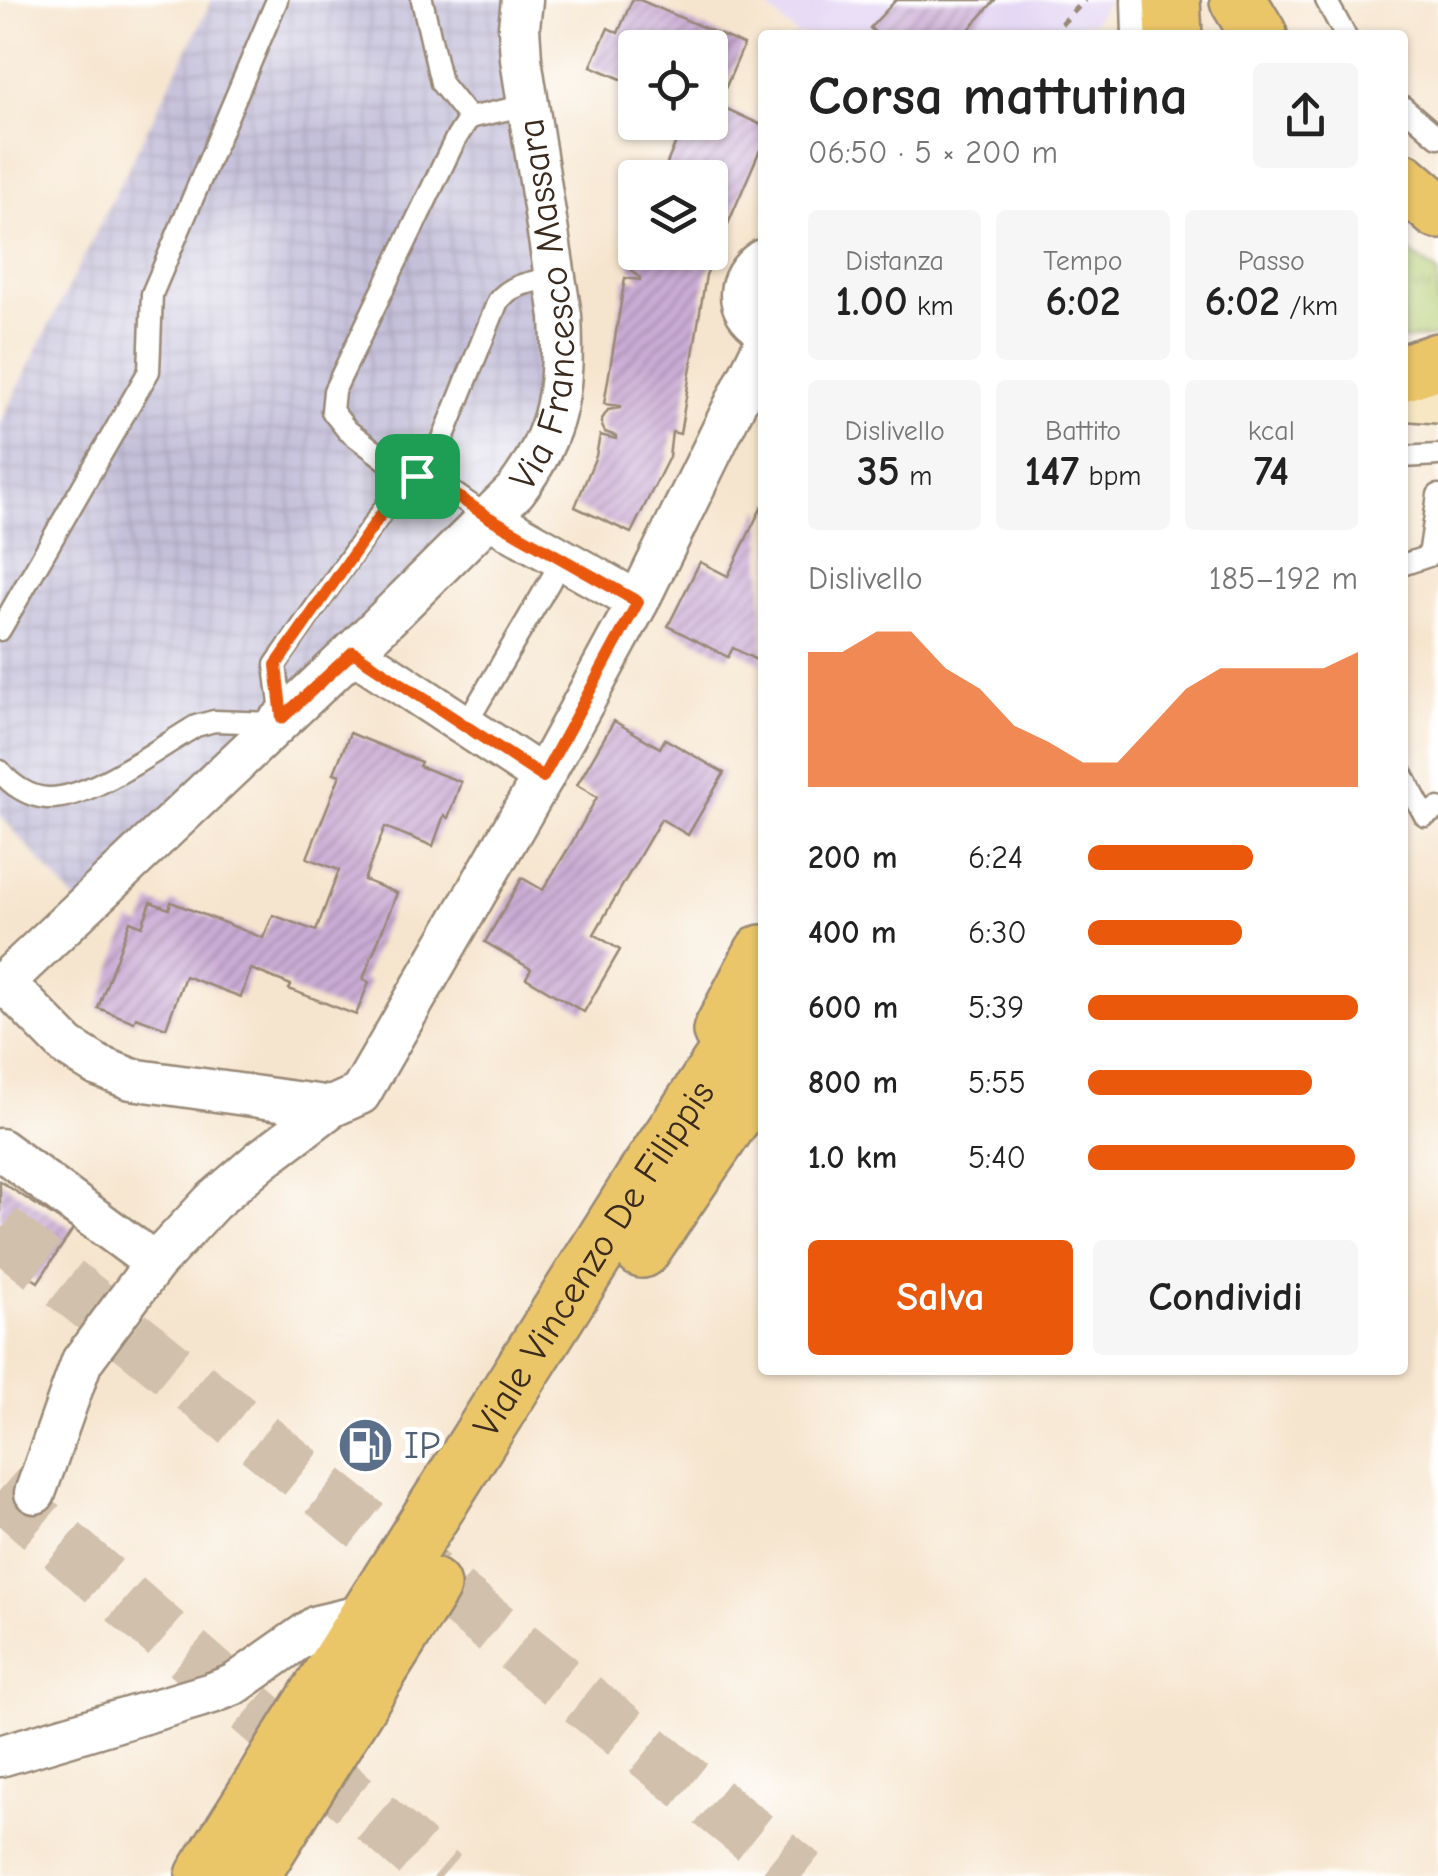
<!DOCTYPE html>
<html lang="it">
<head>
<meta charset="utf-8">
<style>
  :root { --surface:#fff; --page:#f6f6f6; --text:#222; --muted:#767676; --accent:#ea580c }
  body { margin:0; font-family:"Comic Neue",sans-serif; background:var(--page); color:var(--text); height:100vh; display:flex; flex-direction:column; font-size:38px; white-space:nowrap }
  * { box-sizing:border-box; margin:0 }
  p { font-size:32px; color:var(--muted) }
  .icon { flex:none; width:55px; height:55px; fill:none; stroke:currentColor; stroke-width:2; stroke-linecap:round; stroke-linejoin:round }
  .map { position:relative; flex:1; overflow:hidden }
  .details { position:absolute; left:758px; top:30px; width:650px; height:1345px; display:flex; flex-direction:column; background:var(--surface); border-radius:10px; box-shadow:0 2px 8px #0004 }
  .details>* { flex:none }
  .controls { position:absolute; left:618px; top:30px; display:grid; gap:20px }
  .controls a { display:grid; place-items:center; width:110px; height:110px; border-radius:10px; background:var(--surface); box-shadow:0 2px 8px #0004; font-size:50px }
  .pin { position:absolute; display:grid; place-items:center; width:85px; height:85px; color:#fff; margin:-42px; border-radius:20px; box-shadow:0 5px 15px #0006 }
  .round { display:grid; place-items:center; flex:none; width:105px; height:105px; border-radius:10px; background:var(--page) }
  .head { display:flex; align-items:center; justify-content:space-between; height:170px; padding:0 50px }
  h1 { font-size:55px; font-weight:700; line-height:75px }
  .metrics { display:grid; grid-template-columns:repeat(3,1fr); gap:15px; height:170px; padding:10px 50px }
  .metrics div { display:grid; align-content:center; border-radius:10px; background:var(--page); text-align:center }
  .metrics b { font-size:42px; font-weight:700 }
  .metrics small { font-size:28px; font-weight:400 }
  .metrics p { font-size:28px }
  .chart { height:280px; padding:20px 50px }
  .chart p { display:flex; justify-content:space-between }
  .chart svg { width:100%; height:180px; margin-top:10px; fill:var(--accent); opacity:.7 }
  .cta { display:flex; gap:20px; margin-top:auto; padding:20px 50px }
  .cta a { flex:1; height:115px; border-radius:10px; background:var(--accent); color:#fff; font-size:40px; font-weight:700; line-height:115px; text-align:center }
  .cta a+a { background:var(--page); color:var(--text) }
  ul { padding:0 50px; list-style:none; font-size:32px }
  li { display:grid; grid-template-columns:160px 120px 1fr; align-items:center; height:75px }
  li i { height:25px; border-radius:12px; background:var(--accent) }
  .map>svg:first-child { display:block }
  .built { fill:#e2d4f3 }
  .industrial { fill:url(#industrial-grid) }
  .grass { fill:url(#grass-tufts); stroke:#777a46; stroke-width:2.5 }
  .building { fill:url(#building-hatch) }
  .lines { fill:none; stroke-linecap:round; stroke-linejoin:round }
  .highway-tunnel { stroke:#d1c0ab; stroke-width:55; stroke-dasharray:55 28; stroke-linecap:butt }
  .lane-casing { stroke:#988876; stroke-width:25 }
  .street-casing { stroke:#988876; stroke-width:45 }
  .secondary-casing { stroke:#988876; stroke-width:60 }
  .primary-casing { stroke:#988876; stroke-width:60 }
  .path { stroke:#988876; stroke-width:6; stroke-dasharray:8 8; stroke-linecap:butt }
  .lane { stroke:#fff; stroke-width:20 }
  .street { stroke:#fff; stroke-width:40 }
  .secondary { stroke:#f7e8c3; stroke-width:55 }
  .primary { stroke:#ebc669; stroke-width:55 }
  .route-casing { stroke:#fff; stroke-width:20 }
  .route { stroke:#ea580c; stroke-width:12 }
  .labels { text-anchor:middle; dominant-baseline:central; stroke-width:10; stroke-linejoin:round; paint-order:stroke }
  .street-label { font-size:38px; fill:#3b2a1e; stroke:#fff }
  .service-label { font-size:38px; fill:#4e5e75; stroke:#fff; text-anchor:start }
</style>
</head>
<body>
<div class="map">
<svg width="1438" height="1876" viewBox="0 0 1438 1876">
  <defs>
    <pattern id="industrial-grid" width="8" height="8" patternUnits="userSpaceOnUse" patternTransform="scale(2.5)"><rect width="8" height="8" fill="#c5c0da"/><path d="M0 4h8M4 0v8" fill="none" stroke="#aaa5bb"/></pattern>
    <pattern id="grass-tufts" width="24" height="20" patternUnits="userSpaceOnUse" patternTransform="scale(2.5)"><rect width="24" height="20" fill="#b3ca6f"/><path d="M3 7l-1-3M5 7V3M7 7l1-3M15 17l-1-3M17 17v-4M19 17l1-3" fill="none" stroke="#93a45b"/></pattern>
    <pattern id="building-hatch" width="6" height="6" patternUnits="userSpaceOnUse" patternTransform="scale(2.5)"><rect width="6" height="6" fill="#cbacd5"/><path d="M-1 1l2-2M0 6l6-6M5 7l2-2" fill="none" stroke="#a68cac"/></pattern>
  </defs>
  <rect width="100%" height="100%" fill="#fff"/>
  <filter id="ink" filterUnits="userSpaceOnUse"><feTurbulence type="fractalNoise" baseFrequency=".01" numOctaves="2"/><feDisplacementMap in="SourceGraphic" scale="20" xChannelSelector="R" yChannelSelector="G"/><feConvolveMatrix kernelMatrix="1 2 1 2 8 2 1 2 1" color-interpolation-filters="sRGB"/></filter>
  <filter id="wash" filterUnits="userSpaceOnUse"><feTurbulence type="fractalNoise" baseFrequency=".0048" numOctaves="4" result="noise"/><feDisplacementMap in="SourceGraphic" scale="40" xChannelSelector="R" yChannelSelector="G"/><feGaussianBlur stdDeviation="2.25" result="paint"/><feColorMatrix in="noise" values="0 0 0 0 0 0 0 0 0 0 0 0 0 0 0 0 0 1.4 0 .05"/><feComposite in="paint" operator="in"/></filter>
  <g filter="url(#wash)">
    <rect width="100%" height="100%" fill="#f6e5ce"/>
    <path class="built" d="M760,0h348l-14,22 -58,13h-239z"/>
    <path class="industrial" d="M212,0h314l23,446 -464,466 -85,-97v-391z"/>
    <path class="grass" d="M1402,247l36,26v63l-35,4z"/>
    <g id="blocks">
      <g class="building">
        <path d="M632,0h8l104,45 -26,60 44,20v20l-56,130 -26,159 -8,-2 -3,25 -38,76 -56,-26 21,-51 4,-21 16,4v-3l-11,-4 -3,-6v-7l6,-9 12,-2v-2l-16,-2 21,-126 15,2v-2l-9,-9 -4,-14 8,-14v11h75v-74h-49l23,-56h26v-74h-75v37l-44,-19 17,-38 10,5z"/>
        <path d="M896,0h99l-31,35h-86l-8,-7z"/>
        <path d="M762,506v157l-29,-15 -5,9 -60,-31 32,-64 28,14z"/>
        <path d="M614,721l46,27 5,-9 59,34 -36,62 -27,-16 -67,115 26,16 -36,62 -58,-34 5,-9 -46,-27 37,-64 21,12 28,-46 26,-47 -20,-12z"/>
        <path d="M350,733l71,29 -2,4 42,16 -13,36 -4,-3 -11,31 -48,-19 -21,53 33,13 -34,86 6,3 -13,33 -67,-26 2,-4 -40,-16 -10,28 -56,-21 -19,52 -30,-11 -2,5 -36,-14 32,-87 12,5 9,-24 18,7 2,-7 92,36 10,-23 43,16 23,-61 -32,-12 33,-83 -6,-2z"/>
        <path d="M0,1181l73,48 -35,53 -38,-25z"/>
      </g>
    </g>
  </g>
  <g filter="url(#ink)">
    <use href="#blocks" fill-opacity="0" stroke="#988876" stroke-width="2.5"/>
    <g class="lines">
      <g class="highway-tunnel">
        <path d="M0,1231l803,645"/>
        <path d="M0,1490l442,386"/>
      </g>
      <defs>
        <g id="lane">
          <path d="M422,0l19,83 28,35 59,-13"/>
          <path d="M1326,0l19,35"/>
          <path d="M1402,106l36,31"/>
          <path d="M469,118l-14,22 -121,251 -2,20 15,19 46,35 52,22 43,30"/>
          <path d="M1402,457l36,-2"/>
          <path d="M1402,565l27,-9 9,-61"/>
          <path d="M0,630l149,-259 3,-77 125,-294"/>
          <path d="M282,718l-7,-53 123,-176 34,-23 66,-165c14,-18 36,-19 57,-24"/>
          <path d="M465,726l98,-167"/>
          <path d="M0,771c11,14 29,26 47,27 43,2 111,-50 149,-72l18,-5 61,2"/>
          <path d="M1402,773l23,43 13,-8"/>
        </g>
        <g id="street">
          <path d="M1142,0l1,35"/>
          <path d="M762,260c-27,19 -29,49 0,67"/>
          <path d="M488,517l150,85"/>
          <path d="M353,652l190,125"/>
          <path d="M4,982l64,65 30,19 33,13 200,28"/>
          <path id="s1" d="M0,986l353,-334 163,-162c43,-57 49,-104 45,-174l-40,-257 -2,-32 3,-27"/>
          <path d="M0,1149l155,114"/>
          <path d="M35,1493l47,-132 73,-98 57,-61 50,-43 69,-52 29,-13 183,-317 95,-175 124,-253"/>
          <path d="M0,1756l212,-63 23,-9 82,-58 52,-12"/>
        </g>
        <path id="secondary" d="M1402,392l36,3"/>
        <g id="primary">
          <path d="M1172,0l2,35"/>
          <path d="M1238,0l21,35"/>
          <path d="M1402,180l36,31"/>
          <path d="M1402,373l36,-12"/>
          <path d="M721,1031l41,-78"/>
          <path d="M642,1250l120,-176"/>
          <path id="s2" d="M204,1876l439,-697 119,-178"/>
          <path d="M251,1876l181,-290"/>
        </g>
      </defs>
      <use href="#lane" class="lane-casing"/>
      <use href="#street" class="street-casing"/>
      <use href="#secondary" class="secondary-casing"/>
      <use href="#primary" class="primary-casing"/>
      <path class="path" d="M1050,35l35,-35"/>
      <use href="#lane" class="lane"/>
      <use href="#street" class="street"/>
      <use href="#secondary" class="secondary"/>
      <use href="#primary" class="primary"/>
    </g>
  </g>
  <g class="lines" filter="url(#ink)">
    <defs>
      <path id="route" d="M417,476l28,12 43,29 150,85 -95,175 -190,-125 -71,66 -6,-53 122,-175z"/>
    </defs>
    <use href="#route" class="route-casing"/>
    <use href="#route" class="route"/>
  </g>
  <defs>
    <symbol id="fuel-disc" viewBox="-11 -11 22 22"><circle r="9.5" fill="#5c6f8a" stroke="#fff"/><path d="M-5.5-6h7V0h2V4h1.3V-2.5L3-4.5l.8-.8L6-3V5H2.5V1h-1V6h-7ZM-4.2-4.7v3.2H.2V-4.7Z" fill="#fff"/></symbol>
  </defs>
  <g fill-rule="evenodd">
    <use href="#fuel-disc" x="334" y="1414" width="63" height="63"/>
  </g>
  <g class="labels">
    <g class="street-label">
      <text stroke="none"><textPath href="#s1" startOffset="910">Via Francesco Massara</textPath></text>
      <text stroke="none"><textPath href="#s2" startOffset="730">Viale Vincenzo De Filippis</textPath></text>
    </g>
    <g class="service-label">
      <text x="404" y="1446">IP</text>
    </g>
  </g>
</svg>
<div class="controls">
<a><svg class="icon" aria-label="locate" viewBox="0 0 24 24"><circle cx="12" cy="12" r="6"/><path d="M12 2v4M12 18v4M2 12h4M18 12h4"/></svg></a>
<a><svg class="icon" aria-label="layers" viewBox="0 0 24 24"><path d="M12 4l9 5-9 5-9-5zM3 14l9 5 9-5"/></svg></a>
</div>
<div class="pin" style="left:417px;top:476px;background:#1e9e55"><svg class="icon" aria-label="arrive" viewBox="0 0 24 24"><path d="M6 21V4h12l-3 4 3 4H6"/></svg></div>
<section class="details">
<div class="head"><div><h1>Corsa mattutina</h1><p>06:50 · 5 × 200 m</p></div><a class="round"><svg class="icon" aria-label="share" viewBox="0 0 24 24"><path d="M12 15V3M7 8l5-5 5 5M5 13v7h14v-7"/></svg></a></div>
<div class="metrics">
<div><p>Distanza</p><b>1.00<small> km</small></b></div>
<div><p>Tempo</p><b>6:02</b></div>
<div><p>Passo</p><b>6:02<small> /km</small></b></div>
</div>
<div class="metrics">
<div><p>Dislivello</p><b>35<small> m</small></b></div>
<div><p>Battito</p><b>147<small> bpm</small></b></div>
<div><p>kcal</p><b>74</b></div>
</div>
<div class="chart"><p><span>Dislivello</span>185–192 m</p>
<svg viewBox="0 0 160 44" preserveAspectRatio="none"><path d="M0 44V11L10 11L20 6L30 6L40 15L50 20L60 29L70 33L80 38L90 38L100 29L110 20L120 15L130 15L140 15L150 15L160 11V44z"/></svg>
</div>
<ul>
<li><b>200 m</b>6:24<i style="width:61%"></i></li>
<li><b>400 m</b>6:30<i style="width:57%"></i></li>
<li><b>600 m</b>5:39<i style="width:100%"></i></li>
<li><b>800 m</b>5:55<i style="width:83%"></i></li>
<li><b>1.0 km</b>5:40<i style="width:99%"></i></li>
</ul>
<div class="cta"><a>Salva</a><a>Condividi</a></div>
</section>
</div>
</body>
</html>
